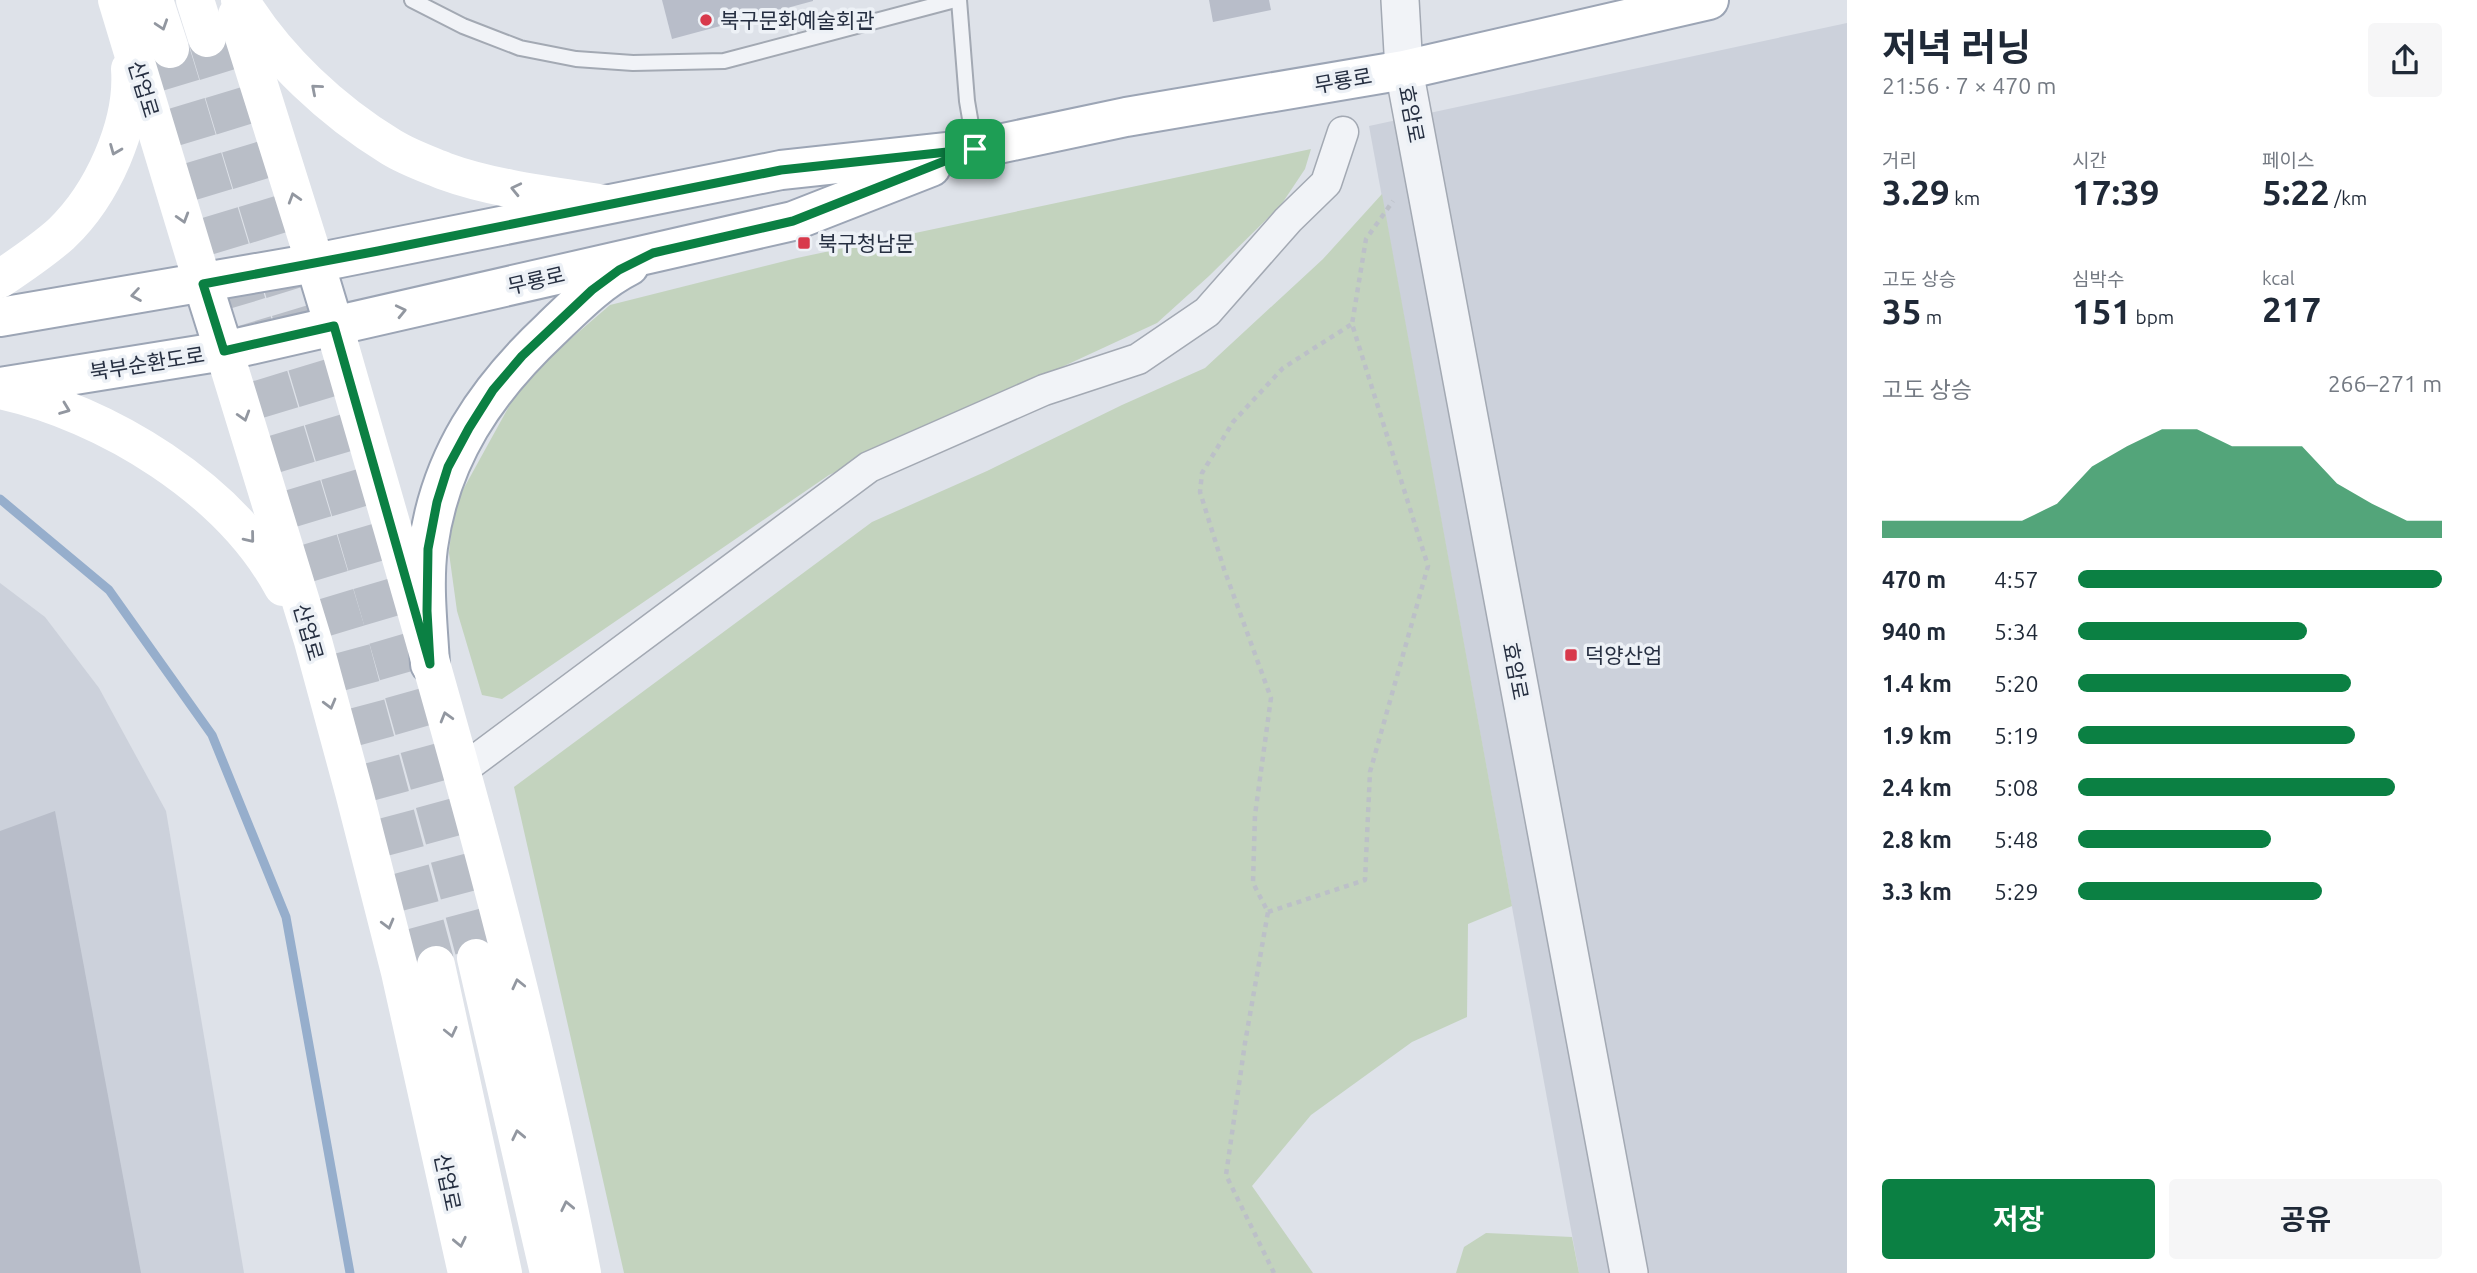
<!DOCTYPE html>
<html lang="ko">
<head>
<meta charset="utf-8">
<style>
  :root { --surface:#fff; --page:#f6f6f7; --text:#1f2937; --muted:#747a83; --accent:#0b8043 }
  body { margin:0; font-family:Ubuntu,"Noto Sans KR",sans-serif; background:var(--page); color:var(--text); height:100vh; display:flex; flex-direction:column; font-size:26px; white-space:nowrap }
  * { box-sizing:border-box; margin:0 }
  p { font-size:23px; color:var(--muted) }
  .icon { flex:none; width:38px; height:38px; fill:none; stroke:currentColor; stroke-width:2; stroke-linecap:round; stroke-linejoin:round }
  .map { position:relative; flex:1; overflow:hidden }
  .panel { display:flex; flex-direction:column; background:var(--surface); width:630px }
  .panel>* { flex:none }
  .pin { position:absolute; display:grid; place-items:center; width:60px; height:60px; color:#fff; margin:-30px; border-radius:14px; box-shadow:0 4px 10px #0006 }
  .round { display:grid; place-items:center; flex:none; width:74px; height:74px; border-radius:7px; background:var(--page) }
  .head { display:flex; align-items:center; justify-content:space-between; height:119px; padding:0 35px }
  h1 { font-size:38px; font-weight:700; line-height:52px }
  .stats { display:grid; grid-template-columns:repeat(3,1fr); gap:10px; height:119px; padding:7px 35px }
  .stats div { display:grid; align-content:center }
  .stats b { font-size:35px; font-weight:700 }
  .stats small { font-size:19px; font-weight:400 }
  .stats p { font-size:19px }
  .chart { height:196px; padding:14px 35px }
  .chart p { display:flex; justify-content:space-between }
  .chart svg { width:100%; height:126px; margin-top:7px; fill:var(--accent); opacity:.7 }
  .cta { display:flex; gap:14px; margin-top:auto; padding:14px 35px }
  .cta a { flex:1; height:80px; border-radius:7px; background:var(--accent); color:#fff; font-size:28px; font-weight:700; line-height:80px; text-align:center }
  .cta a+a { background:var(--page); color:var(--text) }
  ul { padding:0 35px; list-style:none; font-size:23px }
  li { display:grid; grid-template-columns:112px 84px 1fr; align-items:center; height:52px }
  li i { height:18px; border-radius:9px; background:var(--accent) }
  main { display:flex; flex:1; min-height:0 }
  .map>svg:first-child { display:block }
  .built { fill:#ccd1db }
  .green { fill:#c3d3be }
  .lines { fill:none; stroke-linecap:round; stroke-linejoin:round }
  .stream { stroke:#96aecc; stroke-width:9 }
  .building { fill:#b8bdc9 }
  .secondary-tunnel { stroke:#b9bec7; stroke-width:38; stroke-dasharray:38 19; stroke-linecap:butt }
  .service-casing { stroke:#a3a9b3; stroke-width:18 }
  .minor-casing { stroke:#a3a9b3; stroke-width:33 }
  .tertiary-casing { stroke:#a3a9b3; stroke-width:40 }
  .primary-casing { stroke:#9ca5b5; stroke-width:42 }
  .path { stroke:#bcc0c8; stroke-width:4.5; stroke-dasharray:5 5; stroke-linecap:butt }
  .service { stroke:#f1f3f7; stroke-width:14 }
  .minor { stroke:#f1f3f7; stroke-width:30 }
  .tertiary { stroke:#f1f3f7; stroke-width:37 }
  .secondary { stroke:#fff; stroke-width:38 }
  .primary { stroke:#fff; stroke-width:38 }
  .oneway { stroke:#9297a0 }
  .route-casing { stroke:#fff; stroke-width:14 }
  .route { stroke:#0b8043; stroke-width:9 }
  .poi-dot { fill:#d8394b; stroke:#edf1f6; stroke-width:2.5 }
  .labels { text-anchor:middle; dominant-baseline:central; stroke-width:7; stroke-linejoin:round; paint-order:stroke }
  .poi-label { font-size:21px; fill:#262f41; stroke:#edf1f6; text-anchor:start }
  .street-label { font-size:21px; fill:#262f41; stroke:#edf1f6 }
</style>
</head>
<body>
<main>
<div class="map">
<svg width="1847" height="1273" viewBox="0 0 1847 1273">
  <rect width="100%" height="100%" fill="#dee2e9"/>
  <g class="built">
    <path d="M1847,23v1250h-268l-210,-1147z"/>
    <path d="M0,583l45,34 54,71 67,123 78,462h-244z"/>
  </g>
  <g class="green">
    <path d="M1311,149l-6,20 -24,36 -72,71 -52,47 -328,152 -327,224 -20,-4 -25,-84 -8,-58 5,-47 70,-127 86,-74 187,-47z"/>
    <path d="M1382,194l130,712 -44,18 -1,93 -55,25 -101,73 -59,71 61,87h-689l-110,-486 358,-265 115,-51 135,-66 83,-37 118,-109z"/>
    <path d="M1486,1233l86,4 7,36h-123l8,-26z"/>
  </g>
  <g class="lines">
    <path class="stream" d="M0,499l109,91 103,145 74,182 64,356"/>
  </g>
  <g class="building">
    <path d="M662,0h151v1l-141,38z"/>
    <path d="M1209,0h60l2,10 -58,12z"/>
    <path d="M55,811l86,462h-141v-442z"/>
  </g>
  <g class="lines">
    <g class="secondary-tunnel">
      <path d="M207,38c93,305 188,610 269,920"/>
      <path d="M170,49l177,585 89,331"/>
    </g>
    <defs>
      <g id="service">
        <path d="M412,0l51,26 57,22 56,11 57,4 91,-2 231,-61"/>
        <path d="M959,0l8,101 8,47"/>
      </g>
      <path id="minor" d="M462,770l407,-303 175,-77 94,-31 69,-47 81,-92 38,-37 17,-51"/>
      <path id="tertiary" d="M1400,0l4,70 225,1203"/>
      <g id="primary">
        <path d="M315,263l19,63"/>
        <path d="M203,284l21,67"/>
        <path d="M0,317l315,-54 466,-93 194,-21 151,-32 278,-47 305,-70"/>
        <path d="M0,387l224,-36 569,-130 138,-54"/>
        <path d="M430,664c-2,-38 -7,-79 -2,-117 12,-90 58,-157 123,-218 24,-23 48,-48 78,-63"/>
      </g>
    </defs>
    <use href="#service" class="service-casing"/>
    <use href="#minor" class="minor-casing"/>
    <use href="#tertiary" class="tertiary-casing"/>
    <use href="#primary" class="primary-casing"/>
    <g class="path">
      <path d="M1268,912l97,-32 5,-108 58,-206 -76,-242 14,-85 27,-38"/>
      <path d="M1274,1273l-48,-98 19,-132 23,-131 -15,-29 2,-68 16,-117 -47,-129 -24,-77 2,-19 31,-51 50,-54 69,-44"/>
    </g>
    <use href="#service" class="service"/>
    <use href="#minor" class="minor"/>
    <use href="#tertiary" class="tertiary"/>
    <g class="secondary">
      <path d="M117,0l86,284"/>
      <path d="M154,0l16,49"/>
      <path d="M195,0l12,38"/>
      <path d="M240,0c36,59 92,111 151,147 16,10 36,17 53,24 49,18 110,25 161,33"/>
      <path d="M237,15l78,248"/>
      <path d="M0,279c21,-14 42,-28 61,-45 41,-39 73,-109 69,-165"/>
      <path d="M334,326c90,314 186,626 248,947"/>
      <path d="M224,351l89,290 41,151 46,180 67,301"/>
      <path d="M0,390c107,23 230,99 283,197"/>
      <path d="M476,958l73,315"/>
      <path d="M436,965l67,308"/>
    </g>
    <use href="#primary" class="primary"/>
  </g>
  <defs><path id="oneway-chevron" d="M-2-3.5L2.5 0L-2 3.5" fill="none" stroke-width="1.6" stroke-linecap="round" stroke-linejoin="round" transform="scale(1.75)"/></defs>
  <g class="oneway">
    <use href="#oneway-chevron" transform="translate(162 25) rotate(72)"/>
    <use href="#oneway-chevron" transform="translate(316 89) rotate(-139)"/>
    <use href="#oneway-chevron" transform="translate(115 150) rotate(112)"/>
    <use href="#oneway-chevron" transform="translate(516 189) rotate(-167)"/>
    <use href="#oneway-chevron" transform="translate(294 198) rotate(-107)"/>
    <use href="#oneway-chevron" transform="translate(183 218) rotate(73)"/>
    <use href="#oneway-chevron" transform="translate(136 295) rotate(171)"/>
    <use href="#oneway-chevron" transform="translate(401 311) rotate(-13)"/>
    <use href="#oneway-chevron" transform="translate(65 409) rotate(21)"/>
    <use href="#oneway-chevron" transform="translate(244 416) rotate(73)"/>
    <use href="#oneway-chevron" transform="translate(250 538) rotate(51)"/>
    <use href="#oneway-chevron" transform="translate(330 704) rotate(75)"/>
    <use href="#oneway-chevron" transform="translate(446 717) rotate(-106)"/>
    <use href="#oneway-chevron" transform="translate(388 924) rotate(75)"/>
    <use href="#oneway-chevron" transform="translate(518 984) rotate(-103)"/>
    <use href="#oneway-chevron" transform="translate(451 1032) rotate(77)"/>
    <use href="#oneway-chevron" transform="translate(518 1135) rotate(-102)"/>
    <use href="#oneway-chevron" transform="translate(567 1206) rotate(-102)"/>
    <use href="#oneway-chevron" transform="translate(460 1242) rotate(78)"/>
  </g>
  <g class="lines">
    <defs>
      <path id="route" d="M975,149l-182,72 -140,32 -34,17 -27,20 -70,66 -29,34 -24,38 -21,39 -11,35 -9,47 -1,62 3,53 -96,-338 -110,25 -21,-67 175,-33 403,-81z"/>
    </defs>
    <use href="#route" class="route-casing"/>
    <use href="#route" class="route"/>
  </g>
  <g class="poi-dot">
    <circle cx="706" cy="20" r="7"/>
    <rect x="797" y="236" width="14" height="14" rx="3.5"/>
    <rect x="1564" y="648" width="14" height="14" rx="3.5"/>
  </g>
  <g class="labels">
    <g class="poi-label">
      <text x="720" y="20">북구문화예술회관</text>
      <text x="818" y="243">북구청남문</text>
      <text x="1585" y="655">덕양산업</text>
    </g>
    <g class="street-label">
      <text transform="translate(1343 80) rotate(-10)">무룡로</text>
      <text transform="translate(144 89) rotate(73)">산업로</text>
      <text transform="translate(1412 114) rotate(79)">효암로</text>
      <text transform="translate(536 280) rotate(-13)">무룡로</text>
      <text transform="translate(147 363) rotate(-9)">북부순환도로</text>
      <text transform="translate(309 632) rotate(74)">산업로</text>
      <text transform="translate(1516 671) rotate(79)">효암로</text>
      <text transform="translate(448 1182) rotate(78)">산업로</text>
    </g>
  </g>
</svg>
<div class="pin" style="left:975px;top:149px;background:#1e9e55"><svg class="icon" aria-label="arrive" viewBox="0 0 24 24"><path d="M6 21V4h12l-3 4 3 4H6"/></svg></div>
</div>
<section class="panel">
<div class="head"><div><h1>저녁 러닝</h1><p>21:56 · 7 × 470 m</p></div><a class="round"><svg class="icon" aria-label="share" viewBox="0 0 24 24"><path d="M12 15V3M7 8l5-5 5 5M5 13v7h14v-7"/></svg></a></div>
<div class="stats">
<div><p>거리</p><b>3.29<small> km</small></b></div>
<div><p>시간</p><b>17:39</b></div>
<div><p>페이스</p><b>5:22<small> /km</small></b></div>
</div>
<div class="stats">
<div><p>고도 상승</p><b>35<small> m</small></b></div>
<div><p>심박수</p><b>151<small> bpm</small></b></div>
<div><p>kcal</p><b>217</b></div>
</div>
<div class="chart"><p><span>고도 상승</span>266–271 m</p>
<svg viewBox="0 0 160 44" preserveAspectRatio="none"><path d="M0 44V38L10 38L20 38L30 38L40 38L50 32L60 19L70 12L80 6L90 6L100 12L110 12L120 12L130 25L140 32L150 38L160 38V44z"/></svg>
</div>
<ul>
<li><b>470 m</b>4:57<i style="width:100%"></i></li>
<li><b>940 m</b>5:34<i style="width:63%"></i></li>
<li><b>1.4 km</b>5:20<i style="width:75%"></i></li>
<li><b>1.9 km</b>5:19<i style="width:76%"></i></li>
<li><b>2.4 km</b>5:08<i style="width:87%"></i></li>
<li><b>2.8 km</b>5:48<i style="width:53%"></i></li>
<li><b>3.3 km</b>5:29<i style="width:67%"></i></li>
</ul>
<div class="cta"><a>저장</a><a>공유</a></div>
</section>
</main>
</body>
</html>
